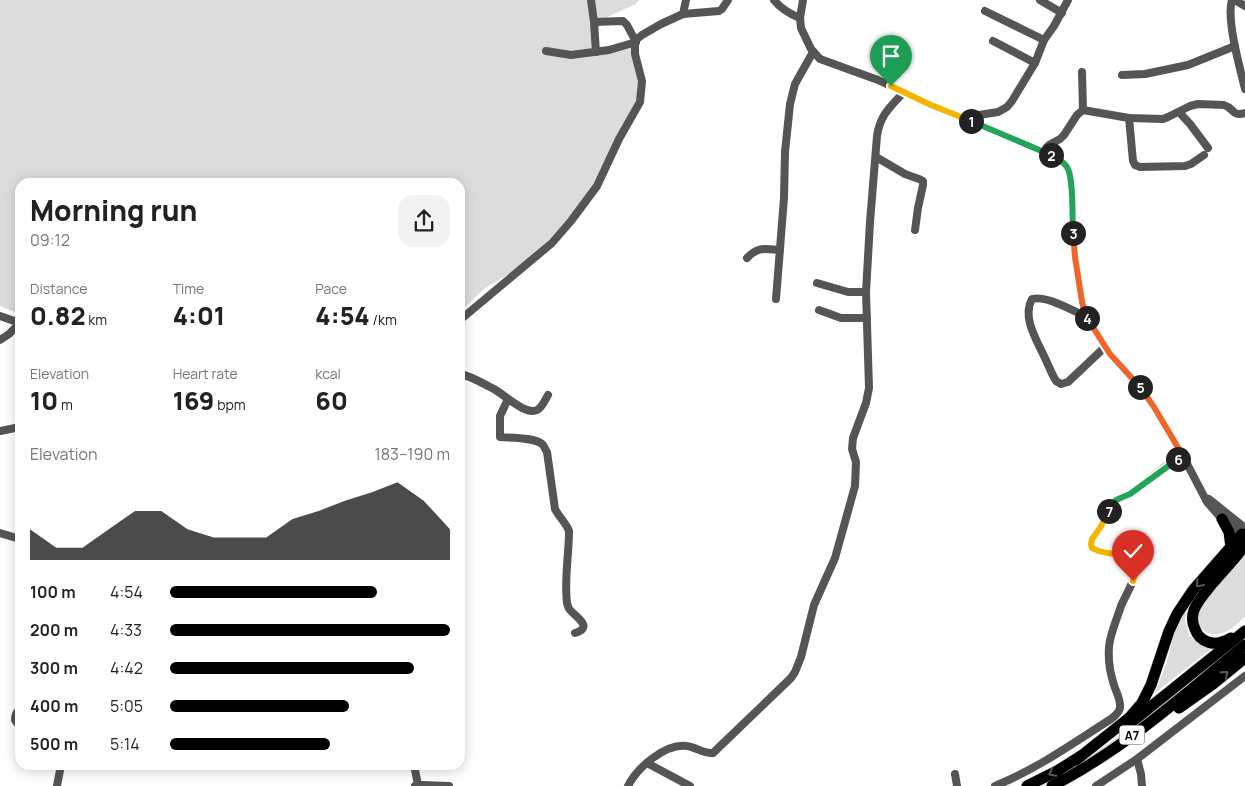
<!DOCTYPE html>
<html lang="en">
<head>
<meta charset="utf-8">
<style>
  :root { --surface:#fff; --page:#f2f2f2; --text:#222; --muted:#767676; --accent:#000 }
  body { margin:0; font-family:Manrope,sans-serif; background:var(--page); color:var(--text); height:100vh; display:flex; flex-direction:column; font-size:19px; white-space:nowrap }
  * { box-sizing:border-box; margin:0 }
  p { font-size:16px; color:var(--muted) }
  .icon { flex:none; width:28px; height:28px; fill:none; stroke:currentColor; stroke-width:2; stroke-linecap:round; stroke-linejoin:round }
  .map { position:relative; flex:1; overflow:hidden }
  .sheet { position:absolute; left:15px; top:178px; width:450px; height:592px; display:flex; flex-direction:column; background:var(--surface); border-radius:15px; box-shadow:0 2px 12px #0003 }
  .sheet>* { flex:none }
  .pin { position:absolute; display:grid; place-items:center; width:42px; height:42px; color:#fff; margin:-51px -21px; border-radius:50% 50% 50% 0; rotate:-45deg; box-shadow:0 0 5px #0007 }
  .pin .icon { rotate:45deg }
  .km { position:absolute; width:25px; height:25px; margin:-12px; border-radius:50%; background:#222; color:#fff; font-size:14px; line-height:25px; text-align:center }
  .round { display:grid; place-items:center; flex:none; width:52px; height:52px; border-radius:15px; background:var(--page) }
  .overview { display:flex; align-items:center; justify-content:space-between; height:85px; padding:0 15px }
  h1 { font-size:28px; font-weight:800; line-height:38px }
  .stats { display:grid; grid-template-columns:repeat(3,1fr); gap:8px; height:85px; padding:5px 15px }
  .stats div { display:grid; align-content:center }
  .stats b { font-size:25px; font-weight:800 }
  .stats small { font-size:14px; font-weight:400 }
  .stats p { font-size:14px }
  .chart { height:140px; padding:10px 15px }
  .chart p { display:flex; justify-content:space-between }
  .chart svg { width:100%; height:90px; margin-top:5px; fill:var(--accent); opacity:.7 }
  ul { padding:0 15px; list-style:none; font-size:16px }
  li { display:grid; grid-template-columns:80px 60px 1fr; align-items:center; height:38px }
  li i { height:12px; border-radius:6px; background:var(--accent) }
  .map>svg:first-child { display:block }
  .green { fill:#dcdcdc }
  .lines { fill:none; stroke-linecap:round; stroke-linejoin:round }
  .highway-casing { stroke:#dbdbdb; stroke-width:12 }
  .minor { stroke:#555; stroke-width:8 }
  .highway { stroke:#000; stroke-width:11 }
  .oneway { stroke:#595959 }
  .split-1-casing { stroke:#fff; stroke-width:10 }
  .split-2-casing { stroke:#fff; stroke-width:10 }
  .split-3-casing { stroke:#fff; stroke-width:10 }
  .split-4-casing { stroke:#fff; stroke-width:10 }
  .split-5-casing { stroke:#fff; stroke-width:10 }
  .split-6-casing { stroke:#fff; stroke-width:10 }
  .split-7-casing { stroke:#fff; stroke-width:10 }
  .split-8-casing { stroke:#fff; stroke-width:10 }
  .split-9-casing { stroke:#fff; stroke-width:10 }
  .split-1 { stroke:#f5b400; stroke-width:6 }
  .split-2 { stroke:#22a559; stroke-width:6 }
  .split-3 { stroke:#22a559; stroke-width:6 }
  .split-4 { stroke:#f0652b; stroke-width:6 }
  .split-5 { stroke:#f0652b; stroke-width:6 }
  .split-6 { stroke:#f0652b; stroke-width:6 }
  .split-7 { stroke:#22a559; stroke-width:6 }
  .split-8 { stroke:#f5b400; stroke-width:6 }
  .split-9 { stroke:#f5b400; stroke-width:6 }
  .labels { text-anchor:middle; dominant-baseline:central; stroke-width:4; stroke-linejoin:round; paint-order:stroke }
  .shield { fill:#fff; stroke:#4c4c4c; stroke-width:1 }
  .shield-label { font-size:12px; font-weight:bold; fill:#000 }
</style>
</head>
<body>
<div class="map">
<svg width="1245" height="786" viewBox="0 0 1245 786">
  <rect width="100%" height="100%" fill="#fff"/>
  <g class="green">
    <path d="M0,0h639l-3,4 -44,20 2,26 39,-6 7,50 -43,86 -24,34 -23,26 -33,29 -33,20 -24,23v-130h-440v132l-20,-8z"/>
    <path d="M1245,552v65c-7,6 -15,14 -23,16 -9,3 -20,0 -24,-10 -2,-6 0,-14 2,-20z"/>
    <path d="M1188,604l-3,16 4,15 10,9 7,2 11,-2 -62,49 11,-29 9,-32z"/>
    <path d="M1245,636v3l-67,56 -58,45 -60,37 -17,9h-6c28,-15 56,-31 82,-50 44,-31 84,-66 126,-100z"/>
  </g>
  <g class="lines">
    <defs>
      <g id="highway">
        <path d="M1222,519l7,13 2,15"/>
        <path d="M1231,638c-7,4 -15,7 -23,4 -6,-2 -11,-7 -13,-13 -3,-6 -3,-13 -1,-19 4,-10 12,-18 18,-26 11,-13 23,-25 33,-39"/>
        <path d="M1179,708l34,-24 32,-26"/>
        <path d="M1133,721l112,-90"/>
        <path d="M1076,760l53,-42 13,-15 9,-18 18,-54 8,-17 16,-24 49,-56"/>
        <path d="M1027,786l30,-15 24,-15"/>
        <path d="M1052,786c71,-36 132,-91 193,-141"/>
      </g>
    </defs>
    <use href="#highway" class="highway-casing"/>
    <g class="minor">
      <path d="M591,0l3,22 2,30"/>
      <path d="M774,0c7,9 16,14 26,18"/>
      <path d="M803,0l-3,18 1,10 10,21 9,10 58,21 53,25 112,46c16,8 25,11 28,30l4,76 7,45 5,15 23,37 29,33 12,16 32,53 24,46 15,17 23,17"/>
      <path d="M1040,0l22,13"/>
      <path d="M1232,0c-6,19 8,68 13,89"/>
      <path d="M1235,0l10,6"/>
      <path d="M985,11l59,29"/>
      <path d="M683,14l3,-14"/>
      <path d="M993,41l42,22"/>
      <path d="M546,51l25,4 38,-5 27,-8 -9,-17 -4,-4 -29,1"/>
      <path d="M1082,72l1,38"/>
      <path d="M1122,75l23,-1 43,-9 47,-19"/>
      <path d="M1179,112l11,12 18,24"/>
      <path d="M1129,118l4,43 2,4 5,2 45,-1 6,-2 13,-9"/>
      <path d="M975,123l4,-8 19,-3 9,-5 5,-6 23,-38 9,-23 10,-14 14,-26"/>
      <path d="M1043,151l6,-6 11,-6 4,-4 13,-20 6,-5 46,8 34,1 5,-2 22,-11 8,-2 26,1c10,3 8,12 21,8"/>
      <path d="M876,157l29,17 14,5 4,2v4l-5,23 -3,22"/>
      <path d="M747,258c11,-12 18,-9 33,-8"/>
      <path d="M817,283l31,9h18"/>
      <path d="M776,299l8,-101 1,-46 5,-48 5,-20 18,-32"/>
      <path d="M819,310l22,8h26"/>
      <path d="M0,316l20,7"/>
      <path d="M1087,317c-14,-6 -40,-22 -55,-18 -10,18 4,40 12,57 4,8 7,17 12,25l5,3 7,-2 37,-35"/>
      <path d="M460,320l92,-77 19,-22 26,-35 22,-47 21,-37 2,-21 -7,-27v-10l2,-5 5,-4 19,-11 22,-10 36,-3 3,-2 6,-9"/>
      <path d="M0,340l9,-6 11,-11"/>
      <path d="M460,374c11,2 22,9 32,14 11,5 33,28 45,22 5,-2 8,-10 11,-15"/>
      <path d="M508,399l-8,17v21c10,1 36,0 43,8 1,1 3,6 4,7l8,57c4,8 11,14 14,22 0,24 -5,48 -2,72 1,3 1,5 3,7 6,7 24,17 5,23"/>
      <path d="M0,431l20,-4"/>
      <path d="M1209,499l36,29"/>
      <path d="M0,533l20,6"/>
      <path d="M20,709c-4,3 -5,6 -5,11l3,4 2,1"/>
      <path d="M1137,759l4,15 1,12"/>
      <path d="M647,763l43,23"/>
      <path d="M414,765l4,20"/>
      <path d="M955,774l2,12"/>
      <path d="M57,786l4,-21"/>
      <path d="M415,786l7,-1 27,1"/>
      <path d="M628,786c9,-18 37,-43 59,-40 9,1 16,8 26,7l78,-75 4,-6 6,-15 13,-52 21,-47 20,-72 1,-24 -4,-13 1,-11 13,-35 3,-15 -3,-96 4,-70 7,-86c3,-21 13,-29 27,-44"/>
      <path d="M995,786c42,-17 78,-43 116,-67 4,-3 8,-6 9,-11 1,-8 -4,-16 -6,-23 -4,-12 -6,-25 -5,-38 1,-13 8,-28 12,-41 4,-10 19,-33 14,-43 -5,-10 -33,-9 -43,-15l-1,-4 1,-5 8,-11 12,-22 4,-6 14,-6 35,-27 18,-11"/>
      <path d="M1096,786l41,-27 108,-83"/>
    </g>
    <use href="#highway" class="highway"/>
  </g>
  <defs><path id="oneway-chevron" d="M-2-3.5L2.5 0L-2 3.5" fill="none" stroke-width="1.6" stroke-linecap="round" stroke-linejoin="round" transform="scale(1.25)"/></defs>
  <g class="oneway">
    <use href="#oneway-chevron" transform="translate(1199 584) rotate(131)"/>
    <use href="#oneway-chevron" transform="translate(1225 674) rotate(-39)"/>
    <use href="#oneway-chevron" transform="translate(1052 773) rotate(152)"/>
  </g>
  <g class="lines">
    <defs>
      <path id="split-1" d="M891,86l40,19 40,16"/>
      <path id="split-2" d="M971,121l80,34"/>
      <path id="split-3" d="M1051,155c6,3 12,6 16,12 7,11 5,51 6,66"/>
      <path id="split-4" d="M1073,233l2,24 7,45 5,16"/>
      <path id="split-5" d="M1087,318l23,36 30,33"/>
      <path id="split-6" d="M1140,387l14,20 29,49 -5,3"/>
      <path id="split-7" d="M1109,511l7,-11 14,-6 48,-35"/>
      <path id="split-8" d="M1109,511l-9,17 -8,11 -1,5 1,4c12,8 31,3 42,14"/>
      <path id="split-9" d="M1133,581c2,-6 5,-14 1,-19"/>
    </defs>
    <use href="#split-1" class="split-1-casing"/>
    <use href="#split-2" class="split-2-casing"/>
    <use href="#split-3" class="split-3-casing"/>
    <use href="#split-4" class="split-4-casing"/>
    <use href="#split-5" class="split-5-casing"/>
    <use href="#split-6" class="split-6-casing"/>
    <use href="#split-7" class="split-7-casing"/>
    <use href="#split-8" class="split-8-casing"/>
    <use href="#split-9" class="split-9-casing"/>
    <use href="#split-1" class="split-1"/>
    <use href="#split-2" class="split-2"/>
    <use href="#split-3" class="split-3"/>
    <use href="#split-4" class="split-4"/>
    <use href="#split-5" class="split-5"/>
    <use href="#split-6" class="split-6"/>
    <use href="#split-7" class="split-7"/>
    <use href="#split-8" class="split-8"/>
    <use href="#split-9" class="split-9"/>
  </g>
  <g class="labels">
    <rect class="shield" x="1119.5" y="725.5" width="25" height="19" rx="4"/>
    <g class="shield-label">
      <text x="1132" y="735">Α7</text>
    </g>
  </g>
</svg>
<div class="pin" style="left:891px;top:86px;background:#1e9e55"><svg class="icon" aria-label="arrive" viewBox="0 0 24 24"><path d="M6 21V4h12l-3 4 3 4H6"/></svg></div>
<div class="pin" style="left:1133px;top:581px;background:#d93025"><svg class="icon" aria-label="check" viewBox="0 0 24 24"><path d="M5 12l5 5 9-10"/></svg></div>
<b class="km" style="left:971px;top:121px">1</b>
<b class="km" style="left:1051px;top:155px">2</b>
<b class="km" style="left:1073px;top:233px">3</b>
<b class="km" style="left:1087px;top:318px">4</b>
<b class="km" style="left:1140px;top:387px">5</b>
<b class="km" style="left:1178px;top:459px">6</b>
<b class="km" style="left:1109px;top:511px">7</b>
<section class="sheet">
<div class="overview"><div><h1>Morning run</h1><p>09:12</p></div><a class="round"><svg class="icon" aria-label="share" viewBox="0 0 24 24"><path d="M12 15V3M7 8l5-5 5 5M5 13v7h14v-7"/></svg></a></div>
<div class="stats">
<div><p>Distance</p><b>0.82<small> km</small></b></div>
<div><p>Time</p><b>4:01</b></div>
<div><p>Pace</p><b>4:54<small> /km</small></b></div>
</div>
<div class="stats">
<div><p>Elevation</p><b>10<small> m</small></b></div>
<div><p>Heart rate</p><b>169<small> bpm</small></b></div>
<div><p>kcal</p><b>60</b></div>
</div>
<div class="chart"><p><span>Elevation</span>183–190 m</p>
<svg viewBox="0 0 160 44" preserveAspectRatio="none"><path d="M0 44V29L10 38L20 38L30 29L40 20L50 20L60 29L70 33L80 33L90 33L100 24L110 20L120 15L130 11L140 6L150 15L160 29V44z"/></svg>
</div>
<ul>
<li><b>100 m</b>4:54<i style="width:74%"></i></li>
<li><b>200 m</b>4:33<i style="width:100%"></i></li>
<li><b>300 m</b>4:42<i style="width:87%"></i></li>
<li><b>400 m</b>5:05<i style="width:64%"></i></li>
<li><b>500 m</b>5:14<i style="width:57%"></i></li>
</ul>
</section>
</div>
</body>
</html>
